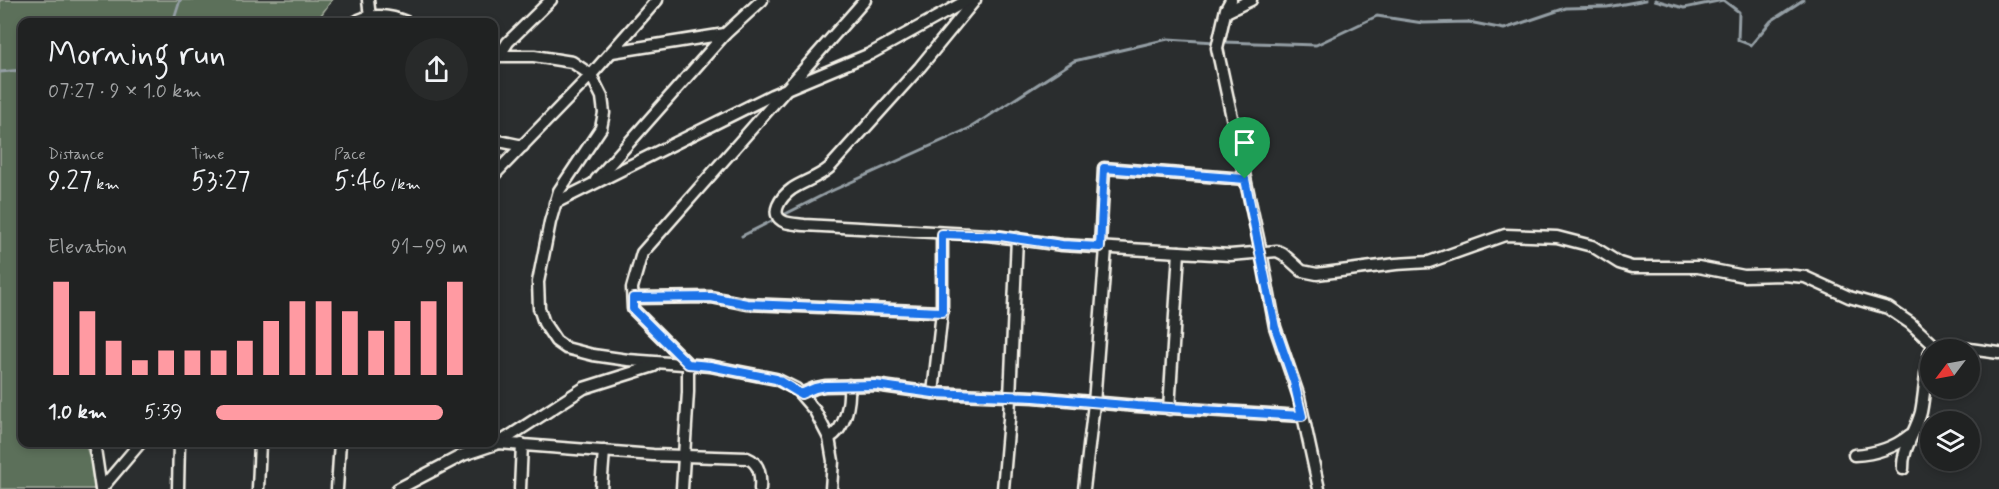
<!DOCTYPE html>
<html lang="en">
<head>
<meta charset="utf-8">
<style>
  :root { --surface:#202222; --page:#282a2a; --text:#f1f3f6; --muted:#a2a4a5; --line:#3d3f40; --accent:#ff9aa2 }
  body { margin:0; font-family:Mynerve,sans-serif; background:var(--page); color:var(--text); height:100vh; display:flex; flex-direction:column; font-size:22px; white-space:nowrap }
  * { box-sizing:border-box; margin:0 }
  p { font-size:20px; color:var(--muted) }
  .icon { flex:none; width:33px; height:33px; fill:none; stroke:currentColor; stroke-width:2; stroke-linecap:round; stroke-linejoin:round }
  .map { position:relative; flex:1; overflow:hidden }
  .panel { position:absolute; left:18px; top:18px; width:480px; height:429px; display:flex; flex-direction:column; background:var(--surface); border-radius:12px; box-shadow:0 3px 9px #0003,0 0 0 2px var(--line) }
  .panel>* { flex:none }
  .needle { width:39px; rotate:238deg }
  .buttons { position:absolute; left:1920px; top:339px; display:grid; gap:12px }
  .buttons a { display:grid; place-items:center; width:60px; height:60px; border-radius:50%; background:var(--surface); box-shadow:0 3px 9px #0003,0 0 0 2px var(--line); font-size:30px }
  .pin { position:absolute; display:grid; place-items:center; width:51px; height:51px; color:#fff; margin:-62px -26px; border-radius:50% 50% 50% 0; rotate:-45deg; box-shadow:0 0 6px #0007 }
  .pin .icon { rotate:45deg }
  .round { display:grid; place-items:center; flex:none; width:63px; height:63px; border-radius:32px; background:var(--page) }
  .overview { display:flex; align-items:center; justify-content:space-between; height:102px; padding:0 30px }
  h1 { font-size:33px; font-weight:600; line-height:45px }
  .metrics { display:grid; grid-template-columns:repeat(3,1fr); gap:9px; height:102px; padding:6px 30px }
  .metrics div { display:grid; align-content:center }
  .metrics b { font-size:26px; font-weight:600 }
  .metrics small { font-size:16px; font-weight:400 }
  .metrics p { font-size:16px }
  .chart { height:168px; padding:12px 30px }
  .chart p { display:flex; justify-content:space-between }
  .chart svg { width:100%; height:108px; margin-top:6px; stroke:var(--accent); stroke-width:6 }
  ul { padding:0 30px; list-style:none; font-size:20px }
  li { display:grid; grid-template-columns:96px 72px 1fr; align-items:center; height:45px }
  li i { height:15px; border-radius:8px; background:var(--accent) }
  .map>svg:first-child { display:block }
  .green { fill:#5b6f5a; stroke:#a8b0a1; stroke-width:1.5 }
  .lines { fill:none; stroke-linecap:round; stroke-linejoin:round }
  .stream { stroke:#949ea4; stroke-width:3 }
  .minor-casing { stroke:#f4f1e8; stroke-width:15 }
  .minor { stroke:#2a2d2e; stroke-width:10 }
  .route-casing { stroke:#fff; stroke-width:12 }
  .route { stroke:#1a73e8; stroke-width:8 }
</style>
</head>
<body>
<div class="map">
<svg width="1999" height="489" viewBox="0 0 1999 489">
  <rect width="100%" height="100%" fill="#2a2d2e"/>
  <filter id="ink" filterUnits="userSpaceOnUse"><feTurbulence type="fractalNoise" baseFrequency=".0167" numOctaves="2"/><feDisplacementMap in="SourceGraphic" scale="12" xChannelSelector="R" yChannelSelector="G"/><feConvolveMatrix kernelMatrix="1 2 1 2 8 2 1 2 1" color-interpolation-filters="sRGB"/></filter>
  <g filter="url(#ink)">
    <path class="green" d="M0,0h332l-16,22h-294v420l63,1 15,46h-100z"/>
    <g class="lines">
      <g class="stream">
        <path d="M1655,0l29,8 39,-8 16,12 -1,28 13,5 20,-24 32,-21"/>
        <path d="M173,22l7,-22"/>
        <path d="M1222,42l94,3 61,-29 46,7 46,-1 35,7 62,-21 41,-1 39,-7"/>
        <path d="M0,72l22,-2"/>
        <path d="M742,236l85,-43 143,-65 104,-67 94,-22 47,3"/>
      </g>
      <defs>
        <g id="minor">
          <path d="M368,0l2,17"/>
          <path d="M975,0l-55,67 -91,101c-12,10 -25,13 -37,21 -10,7 -25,26 -7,33 6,2 13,2 19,3l184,10 74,10 168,10 47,-4 6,3 19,17 15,3 79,-10 33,-2 76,-27 52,2 35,9 27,17 13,4h66l46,9 40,-1 21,2 44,20 39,11 22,15 25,23"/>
          <path d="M1231,0l-5,9 -9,39 44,204 14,75 24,70 20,92"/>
          <path d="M1226,12l25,-12"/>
          <path d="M356,22c13,-10 36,-6 50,0"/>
          <path d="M612,52l113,-18 37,-34"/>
          <path d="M494,56h40l38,6 19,13 11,22 2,16 -3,15 -42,63 -9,31 -12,60 1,26 5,15 12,18 10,7 27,7 35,5 82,6 66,13 20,10 19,22 14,27 4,23 -2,28"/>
          <path d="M499,56l9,-14 43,-42"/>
          <path d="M494,140l29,6"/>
          <path d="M494,175l97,-100 66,-75"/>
          <path d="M596,180l129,-146"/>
          <path d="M555,203l217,-108 98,-41 98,-54"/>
          <path d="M1100,247l4,-79 141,11"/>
          <path d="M633,298l78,-1 36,7 195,8"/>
          <path d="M1933,350l7,-5 59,8"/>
          <path d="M933,393l9,-81v-78"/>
          <path d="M801,394l14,-6 10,-2 50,-1 58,8 101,4 103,9 165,10"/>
          <path d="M1169,409l10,-157"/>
          <path d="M829,438c17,-9 21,-35 20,-53"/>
          <path d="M94,442l7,47"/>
          <path d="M499,443l85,-55 70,-22"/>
          <path d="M1854,455c20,-1 40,-7 56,-20"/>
          <path d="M1903,469c-1,-21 13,-37 18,-57 4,-20 4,-40 9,-60"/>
          <path d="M101,489l40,-47"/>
          <path d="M178,489l1,-47"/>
          <path d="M258,489l2,-47"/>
          <path d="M337,489l3,-47"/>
          <path d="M398,489l65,-34 36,-12 154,12 94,3c13,5 14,18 13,31"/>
          <path d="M520,489l2,-45"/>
          <path d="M601,489l3,-38"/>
          <path d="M682,489l6,-97v-28l-55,-55 -1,-21 10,-35 223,-253"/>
          <path d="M1003,489l6,-69 8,-182"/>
          <path d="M1084,489l10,-86 12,-155"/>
        </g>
      </defs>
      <use href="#minor" class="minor-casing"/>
      <use href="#minor" class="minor"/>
    </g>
  </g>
  <g class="lines" filter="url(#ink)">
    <defs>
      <path id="route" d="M1104,168l141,11 30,148 19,55 8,34 -165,-10 -103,-9 -101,-4 -58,-8 -50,1 -10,2 -14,6 -25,-15 -66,-13 -22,-2 -55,-55v-11l78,-1 36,7 195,8v-78l58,2 62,9 38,2z"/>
    </defs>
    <use href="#route" class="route-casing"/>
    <use href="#route" class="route"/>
  </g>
</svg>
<div class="buttons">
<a><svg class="needle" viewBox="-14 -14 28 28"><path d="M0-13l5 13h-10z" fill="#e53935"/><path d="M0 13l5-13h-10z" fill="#a2a4a5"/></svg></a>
<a><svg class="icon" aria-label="layers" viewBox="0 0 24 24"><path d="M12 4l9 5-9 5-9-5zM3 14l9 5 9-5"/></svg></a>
</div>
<div class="pin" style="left:1245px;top:179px;background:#1e9e55"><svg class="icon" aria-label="arrive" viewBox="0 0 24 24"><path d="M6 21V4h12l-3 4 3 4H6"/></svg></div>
<section class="panel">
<div class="overview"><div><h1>Morning run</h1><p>07:27 · 9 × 1.0 km</p></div><a class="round"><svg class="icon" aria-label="share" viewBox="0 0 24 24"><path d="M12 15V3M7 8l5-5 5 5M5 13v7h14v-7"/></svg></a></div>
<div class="metrics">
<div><p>Distance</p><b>9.27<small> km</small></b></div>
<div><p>Time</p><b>53:27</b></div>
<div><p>Pace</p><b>5:46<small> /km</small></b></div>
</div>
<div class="chart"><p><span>Elevation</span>91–99 m</p>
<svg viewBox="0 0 160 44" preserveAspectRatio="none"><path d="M5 44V6M15 44V18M25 44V30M35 44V38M45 44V34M55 44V34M65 44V34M75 44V30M85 44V22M95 44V14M105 44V14M115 44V18M125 44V26M135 44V22M145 44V14M155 44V6"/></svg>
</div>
<ul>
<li><b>1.0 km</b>5:39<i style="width:90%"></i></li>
</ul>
</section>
</div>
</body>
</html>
